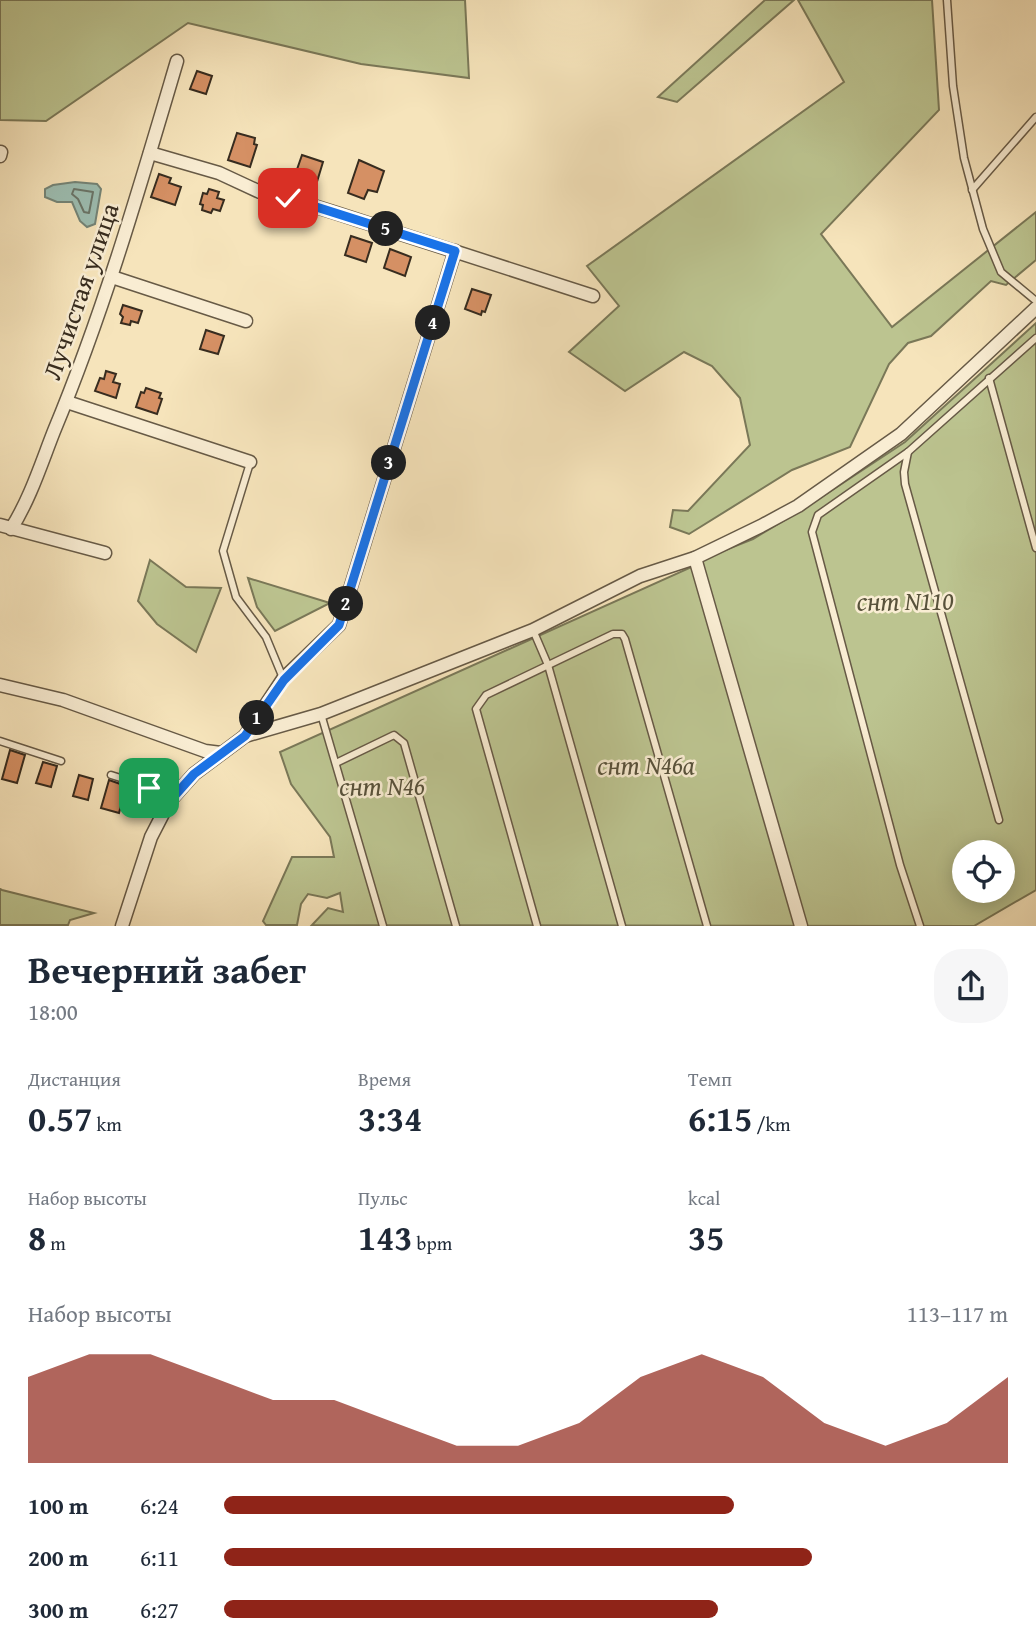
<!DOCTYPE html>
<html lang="ru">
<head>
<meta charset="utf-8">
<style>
  :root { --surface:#fff; --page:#f6f6f7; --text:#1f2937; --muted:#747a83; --accent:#8f2418 }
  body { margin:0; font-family:"Gentium Book Plus",serif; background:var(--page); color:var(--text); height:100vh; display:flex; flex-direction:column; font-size:26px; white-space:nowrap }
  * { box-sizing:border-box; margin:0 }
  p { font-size:23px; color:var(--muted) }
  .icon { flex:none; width:38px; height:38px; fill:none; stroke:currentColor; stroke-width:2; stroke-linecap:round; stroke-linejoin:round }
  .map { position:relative; height:926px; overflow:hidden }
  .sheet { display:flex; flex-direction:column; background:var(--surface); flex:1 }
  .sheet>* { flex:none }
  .controls { position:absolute; left:952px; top:840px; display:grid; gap:14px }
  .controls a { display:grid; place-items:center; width:63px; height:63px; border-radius:50%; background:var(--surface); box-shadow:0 4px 18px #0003; font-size:35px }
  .pin { position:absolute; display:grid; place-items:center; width:60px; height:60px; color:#fff; margin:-30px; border-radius:14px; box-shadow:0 4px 10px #0006 }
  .km { position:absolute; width:35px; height:35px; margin:-18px; border-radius:50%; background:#222; color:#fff; font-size:19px; line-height:35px; text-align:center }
  .round { display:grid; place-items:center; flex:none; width:74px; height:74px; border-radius:28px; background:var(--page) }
  .head { display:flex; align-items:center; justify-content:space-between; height:119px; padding:0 28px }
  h1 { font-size:38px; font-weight:700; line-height:52px }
  .stats { display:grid; grid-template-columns:repeat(3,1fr); gap:10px; height:119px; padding:7px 28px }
  .stats div { display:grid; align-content:center }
  .stats b { font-size:35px; font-weight:700 }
  .stats small { font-size:19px; font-weight:400 }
  .stats p { font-size:19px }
  .chart { height:196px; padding:14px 28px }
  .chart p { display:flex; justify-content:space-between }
  .chart svg { width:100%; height:126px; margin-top:7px; fill:var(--accent); opacity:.7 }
  ul { padding:0 28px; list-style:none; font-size:23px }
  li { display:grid; grid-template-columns:112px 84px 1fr; align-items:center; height:52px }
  li i { height:18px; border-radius:9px; background:var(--accent) }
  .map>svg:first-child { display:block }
  .green { fill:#bcc490; stroke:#7a7858; stroke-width:2; fill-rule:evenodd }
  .water { fill:#9dbeb2; stroke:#748477; stroke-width:2 }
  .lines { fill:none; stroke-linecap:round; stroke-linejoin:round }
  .shore { stroke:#6a7568; stroke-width:2 }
  .building { fill:#d59064; stroke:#372c1f; stroke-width:2 }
  .lane-casing { stroke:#675a46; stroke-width:9 }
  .street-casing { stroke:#675a46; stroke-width:15 }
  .lane { stroke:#f9edd3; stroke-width:6 }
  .street { stroke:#f9edd3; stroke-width:12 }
  .route-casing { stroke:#fff; stroke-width:14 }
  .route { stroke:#1a73e8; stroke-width:9 }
  .labels { text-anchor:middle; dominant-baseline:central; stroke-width:5; stroke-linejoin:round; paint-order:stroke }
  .street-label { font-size:26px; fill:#372c1f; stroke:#f9edd3 }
  .park-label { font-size:26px; font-style:italic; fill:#58523b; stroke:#f9edd3 }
</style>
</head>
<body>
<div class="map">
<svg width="1036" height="926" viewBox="0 0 1036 926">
  <rect width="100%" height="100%" fill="#f6e4bb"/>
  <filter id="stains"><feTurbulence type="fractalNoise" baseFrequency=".00286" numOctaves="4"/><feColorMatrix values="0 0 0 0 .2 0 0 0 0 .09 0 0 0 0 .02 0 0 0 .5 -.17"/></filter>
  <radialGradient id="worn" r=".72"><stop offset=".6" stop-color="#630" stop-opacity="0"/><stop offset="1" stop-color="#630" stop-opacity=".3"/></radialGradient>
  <g class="green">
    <path d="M0,0h465l4,78 -108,-14 -173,-41 -142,98 -46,-1z"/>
    <path d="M765,0h29l-117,102 -19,-5z"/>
    <path d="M798,0h134l7,110 -118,124 71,93 144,-115v48l-30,25 -15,-4 -60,55 -23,7 -19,21 -39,83 -58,23 -103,64 -19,-7 3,-17 15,1 62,-66 -10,-47 -28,-32 -28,-14 -59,39 -56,-39 50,-46 -32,-40 257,-184z"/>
    <path d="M1036,323v567l-62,36 -662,-1 16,-17 15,4 -3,-19 -13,5 -19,-4 -7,10 -4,21h-31l-3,-4 29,-64h42l-4,-20 -39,-53 -11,-32 414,-186 11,-8 48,-19 52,-31 100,-66zM964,852h39v39h-39z"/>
    <path d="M150,560l36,27 35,1 -25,64 -39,-28 -19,-23z"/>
    <path d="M248,578l82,25 -55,28 -18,-24z"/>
    <path d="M0,889l2,1 92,23 -24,7 -2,5h-68z"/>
  </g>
  <path class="water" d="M75,182l22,2 4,5 -6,35 -8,3 -7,-6 -8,-19h-15l-12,-5v-8l8,-4z"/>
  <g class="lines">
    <path class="shore" d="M74,189l19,3 -4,21 -5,-1 -6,-13 -6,-5z"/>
  </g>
  <g class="building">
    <path d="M197,71l15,5 -6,18 -16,-5z"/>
    <path d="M237,133l18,5 -1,6 3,1 -7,22 -22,-7z"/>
    <path d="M302,155l21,7 -7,23 -22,-7z"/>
    <path d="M359,160l25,11 -7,21 -9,-2 -4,9 -16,-6z"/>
    <path d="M159,174l12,4 -2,5 12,4 -6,18 -24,-8z"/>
    <path d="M209,189l10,3 -2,6 7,2 -4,11 -7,-2 -2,4 -9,-3 1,-5 -3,-1 3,-11 4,1z"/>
    <path d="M351,236l21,7 -6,19 -21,-7z"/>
    <path d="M390,249l21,8 -6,19 -21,-8z"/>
    <path d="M472,289l19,6 -6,17 -3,-1 -1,4 -16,-6z"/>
    <path d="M123,305l19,6 -4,12 -7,-2 -1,4 -9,-2 2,-6 -3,-3z"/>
    <path d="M206,330l18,6 -6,18 -18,-5z"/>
    <path d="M106,371l10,3 -3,8 7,2 -4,14 -21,-7 5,-13 4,1z"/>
    <path d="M146,388l15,5 -2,5 3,1 -5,15 -21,-7 5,-15 3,1z"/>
    <path d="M10,750l15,5 -8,28 -15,-4z"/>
    <path d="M43,762l14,4 -6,21 -15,-4z"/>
    <path d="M79,775l14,4 -5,21 -15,-4z"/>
    <path d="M109,780l17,6 -7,27 -18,-5z"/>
  </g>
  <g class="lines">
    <defs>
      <g id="lane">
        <path d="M947,0l6,86 11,72 19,71 18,43 35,29"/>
        <path d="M972,190l64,-73"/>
        <path d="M989,378l47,170"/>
        <path d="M908,452l-4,20 1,12 94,336"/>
        <path d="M250,463l-27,88 13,46 30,40 17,41"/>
        <path d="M533,630l15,35 74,261"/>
        <path d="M321,714l62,212"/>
        <path d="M0,741l61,20"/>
        <path d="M336,763l58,-28 10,8 52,183"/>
        <path d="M111,775l38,12 20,15"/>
        <path d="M537,926l-61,-217 10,-14 127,-61h9l3,5 82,287"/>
        <path d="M920,926l-20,-61 -88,-333 6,-17 90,-63 128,-114"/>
      </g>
      <g id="street">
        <path d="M150,153l69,20 41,19 28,6 48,15 257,83"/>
        <path d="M0,156l1,-4"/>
        <path d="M112,277l134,44"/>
        <path d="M67,402l183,60"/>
        <path d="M0,525l105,28"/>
        <path d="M11,529c19,-30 30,-65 43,-98 50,-120 86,-245 123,-370"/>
        <path d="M695,558l106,368"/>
        <path d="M0,685l63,15 142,51 16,2"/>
        <path d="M245,736l38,-57 56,-54 116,-374"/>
        <path d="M122,926l29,-89 18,-35 25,-28 51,-38 76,-22 212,-84 107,-54 55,-18 66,-32 37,-20 103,-72 135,-126"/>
      </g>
    </defs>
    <use href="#lane" class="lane-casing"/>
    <use href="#street" class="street-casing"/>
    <use href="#lane" class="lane"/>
    <use href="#street" class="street"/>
  </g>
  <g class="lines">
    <defs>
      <path id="route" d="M149,788l20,14 25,-28 51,-38 39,-56 55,-55 116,-374 -167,-53"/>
    </defs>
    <use href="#route" class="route-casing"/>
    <use href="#route" class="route"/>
  </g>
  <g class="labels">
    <g class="street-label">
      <text transform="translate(80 291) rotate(-71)">Лучистая улица</text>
    </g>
    <g class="park-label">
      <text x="905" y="600">снт N110</text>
      <text x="646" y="764">снт N46а</text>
      <text x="382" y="785">снт N46</text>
    </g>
  </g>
  <rect width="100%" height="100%" filter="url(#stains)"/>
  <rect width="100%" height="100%" fill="url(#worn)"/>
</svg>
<div class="controls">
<a><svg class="icon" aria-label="locate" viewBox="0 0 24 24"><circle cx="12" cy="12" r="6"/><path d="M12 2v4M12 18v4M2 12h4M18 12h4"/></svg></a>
</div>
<div class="pin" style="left:149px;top:788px;background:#1e9e55"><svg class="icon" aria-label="arrive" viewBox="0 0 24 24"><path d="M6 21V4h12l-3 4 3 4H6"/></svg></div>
<div class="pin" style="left:288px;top:198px;background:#d93025"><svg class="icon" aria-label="check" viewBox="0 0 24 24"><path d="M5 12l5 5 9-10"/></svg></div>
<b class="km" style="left:257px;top:718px">1</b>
<b class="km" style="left:346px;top:604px">2</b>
<b class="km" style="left:389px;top:463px">3</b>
<b class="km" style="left:433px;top:323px">4</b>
<b class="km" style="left:386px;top:229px">5</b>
</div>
<section class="sheet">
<div class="head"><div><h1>Вечерний забег</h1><p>18:00</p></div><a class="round"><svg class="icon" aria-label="share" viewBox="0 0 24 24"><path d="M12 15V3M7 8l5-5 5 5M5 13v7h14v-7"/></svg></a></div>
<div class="stats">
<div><p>Дистанция</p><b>0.57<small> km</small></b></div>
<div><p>Время</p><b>3:34</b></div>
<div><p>Темп</p><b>6:15<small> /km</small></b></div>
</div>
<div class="stats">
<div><p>Набор высоты</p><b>8<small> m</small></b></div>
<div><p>Пульс</p><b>143<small> bpm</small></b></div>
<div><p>kcal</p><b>35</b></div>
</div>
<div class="chart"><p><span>Набор высоты</span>113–117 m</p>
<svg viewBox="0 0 160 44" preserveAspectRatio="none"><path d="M0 44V14L10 6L20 6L30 14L40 22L50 22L60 30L70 38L80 38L90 30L100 14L110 6L120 14L130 30L140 38L150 30L160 14V44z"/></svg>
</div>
<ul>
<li><b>100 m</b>6:24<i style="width:65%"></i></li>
<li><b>200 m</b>6:11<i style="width:75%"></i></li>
<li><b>300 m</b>6:27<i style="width:63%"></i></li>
</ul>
</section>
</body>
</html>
